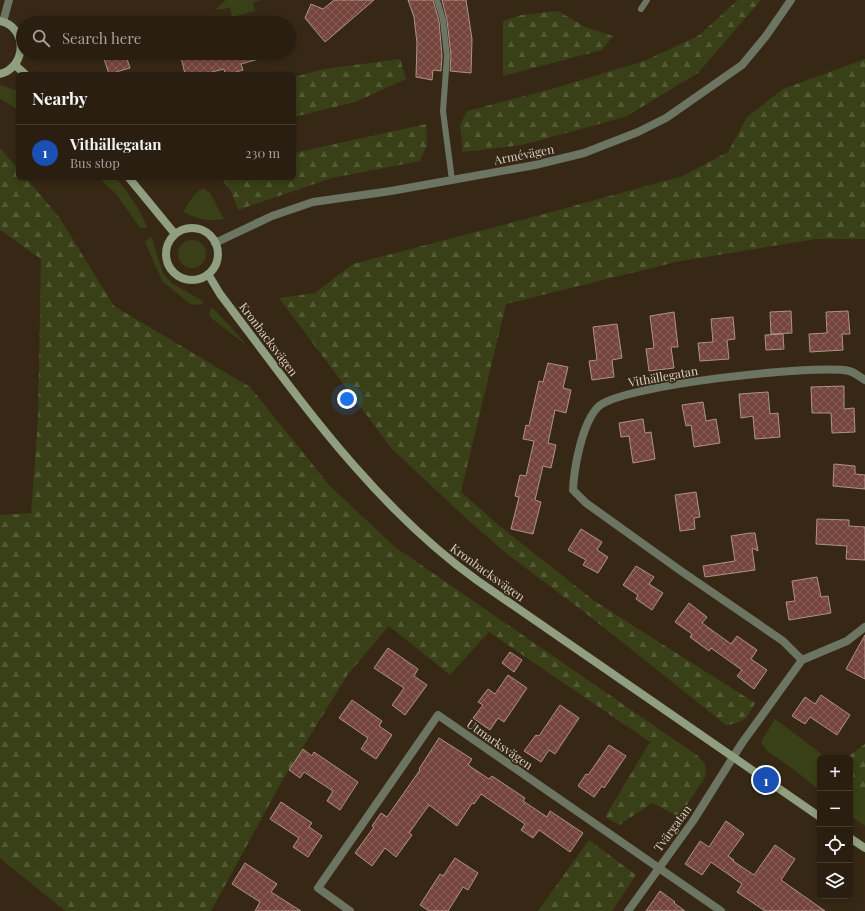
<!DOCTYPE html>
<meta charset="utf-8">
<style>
:root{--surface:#291e10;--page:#312719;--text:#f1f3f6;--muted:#a5a29f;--line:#453c30;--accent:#b9abf7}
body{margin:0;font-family:"Playfair Display",serif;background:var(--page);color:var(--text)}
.controls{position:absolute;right:12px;bottom:12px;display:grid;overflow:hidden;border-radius:6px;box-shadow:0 2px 6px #0003}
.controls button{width:36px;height:36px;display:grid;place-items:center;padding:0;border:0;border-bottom:1px solid var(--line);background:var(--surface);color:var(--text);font:20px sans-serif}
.you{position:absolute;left:347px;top:399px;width:14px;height:14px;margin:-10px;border:3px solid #fff;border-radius:50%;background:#1a73e8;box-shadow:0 0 0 6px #1a73e833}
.badge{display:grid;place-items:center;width:26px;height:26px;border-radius:50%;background:var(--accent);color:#fff;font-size:13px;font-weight:700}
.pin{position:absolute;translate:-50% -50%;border:2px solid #fff;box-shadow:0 1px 4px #0006}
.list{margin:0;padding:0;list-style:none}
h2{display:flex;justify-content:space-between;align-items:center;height:52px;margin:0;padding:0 16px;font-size:17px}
h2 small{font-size:13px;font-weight:400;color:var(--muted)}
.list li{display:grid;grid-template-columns:26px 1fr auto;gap:12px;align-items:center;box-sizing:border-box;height:56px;padding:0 16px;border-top:1px solid var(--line)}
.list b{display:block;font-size:15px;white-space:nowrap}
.list p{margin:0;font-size:13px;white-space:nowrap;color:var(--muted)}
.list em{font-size:13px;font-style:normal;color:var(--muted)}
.icon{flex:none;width:22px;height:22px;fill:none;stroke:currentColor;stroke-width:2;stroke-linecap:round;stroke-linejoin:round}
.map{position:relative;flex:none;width:865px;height:911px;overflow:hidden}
.search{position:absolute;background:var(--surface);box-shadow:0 2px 6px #0003;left:16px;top:16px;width:280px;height:44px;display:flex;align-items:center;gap:10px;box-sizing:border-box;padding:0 14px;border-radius:22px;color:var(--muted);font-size:15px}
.panel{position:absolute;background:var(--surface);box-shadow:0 2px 6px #0003;left:16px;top:72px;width:280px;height:108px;border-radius:6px}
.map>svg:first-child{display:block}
</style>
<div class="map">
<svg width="865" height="911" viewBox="0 0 865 911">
<defs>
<pattern id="forest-firs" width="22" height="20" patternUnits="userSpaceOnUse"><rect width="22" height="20" fill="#393f16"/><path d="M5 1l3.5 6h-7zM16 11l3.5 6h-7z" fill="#555a36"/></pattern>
<pattern id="building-cross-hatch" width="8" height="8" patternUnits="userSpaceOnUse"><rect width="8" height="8" fill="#75453c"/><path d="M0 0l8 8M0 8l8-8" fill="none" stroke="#885f57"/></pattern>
</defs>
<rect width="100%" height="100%" fill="#372816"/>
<path fill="#393f16" d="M226,0H261L253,3L255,11L232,17L230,8L215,10Z
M0,85L18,91V110L0,99Z
M99,178H116C128,193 139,208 147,226L146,228H140L116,194Z
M204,188L210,193L224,219C208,222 197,219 183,212C189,203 193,192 204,188Z
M151,236L163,273L172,283L204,302L201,305L190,304L162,281L145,242Z
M178 254a14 14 0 1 1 28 0a14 14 0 1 1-28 0Z
M212,307L231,327L246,345L211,318L209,314Z
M775,719L827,758H820V791L796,771L767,751L761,742Z
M850,781L861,795L865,797V826L850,816Z"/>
<path fill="url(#forest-firs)" d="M738,0H761L698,73L625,117L522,145L463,152L460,125L467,111L548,90L644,61L698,36Z
M558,11L585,27L613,36L602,50L503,76V21L521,15Z
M400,59L406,79L355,102L294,117V77L324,69Z
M865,59V239H816L676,262L506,304L461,492L502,528L596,602L755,703C747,719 743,723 726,725L592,618L507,554L468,520L392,449L279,298L315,293L353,264L522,220L683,176L728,152L747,117L783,89Z
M426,124L427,145L420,161L332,178L238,210L231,191L222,179L294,178V153Z
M0,148L18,169V178H26L59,217L114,306L250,387L330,486L395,547L698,756L705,764L706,776L679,817L652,803L619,825L605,817L650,742L489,632L450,675L389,626L348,674L282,781L211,911H65L0,858V515L31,513L38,420L41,259L0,230Z
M865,744V797C848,789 850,774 850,758H846Z
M589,840L636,875L612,911H538Z"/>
<path fill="url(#building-cross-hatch)" stroke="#af918b" d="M334,0H374L325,42L305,18L311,4L323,9Z
M408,0H433L439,21L442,56L441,71L433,70L432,80L416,77L417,43L414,17Z
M442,0H466L472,39L471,73L450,71L451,56L447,20Z
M102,53H125L130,68L109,74Z
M180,53H265L266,57L241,64L243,70L229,74H225L224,69L204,74H185Z
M791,311L792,333L771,334L770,312Z
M848,311L850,334H842L843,350L810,352L809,334L827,333L826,312Z
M674,312L678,347H671L674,368L649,371L646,349L654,348L650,316Z
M733,317L735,339L727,340L729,359L700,361L698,343L713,342L711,319Z
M617,324L622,358L612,360L614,377L592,380L589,361L597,360L593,327Z
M783,334L784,349L766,350L765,335Z
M548,363L568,367L563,388L571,390L566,413L555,410L548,443L556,445L551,468L543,466L535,500L541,502L533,534L511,529L519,497L515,496L520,475L526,476L534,441L523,439L526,425L529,426L539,381L543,382Z
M844,386V409L854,408L855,432L832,433L831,413H812L811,387Z
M768,392L770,414L778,413L780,437L755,439L753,416L741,418L739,394Z
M703,402L706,421L716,419L720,443L694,447L691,425L686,426L682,405Z
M643,419L645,433L651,432L655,459L633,463L629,436L621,437L619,423Z
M834,464L855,466V474L865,475V489L833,486Z
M696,492L700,517L694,518L695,529L680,531L675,495Z
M817,519L849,520V526L865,527V560L846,559L847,546L816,544Z
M581,529L602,542L597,550L608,557L598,573L583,565L586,560L568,550Z
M750,533H755L758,551L752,548L755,570L705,577L703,566L735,561L731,536Z
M636,566L654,577L649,584L663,593L652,610L636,599L638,595L623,585Z
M817,577L821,597L828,596L831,613L789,620L786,602L795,601L792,581Z
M689,603L707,617L702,623L731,644L737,636L757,650L751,659L767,670L754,689L737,676L742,670L711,648L709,651L690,637L692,634L675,622Z
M865,635V679L846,669Z
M388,648L418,669L414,676L427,685L405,715L392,705L404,688L374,668Z
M510,652L522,660L514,672L502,663Z
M508,675L527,688L504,722L498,718L490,730L473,718L483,705L478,702L488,689L495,694Z
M821,695L850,715L837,735L810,717L805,724L792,716L805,697L815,704Z
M352,700L382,721L379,726L392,735L376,759L361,749L368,738L339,718Z
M560,705L579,718L555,754L549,750L541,762L524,751L536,735L539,736Z
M439,738L472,759L468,765L489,779L492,776L525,798L523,801L547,817L550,811L583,833L570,852L539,830L533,838L521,830L525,824L481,794L474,804L472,803L457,826L429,805L409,833L412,835L396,857L385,848L372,866L355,853L374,827L372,826L381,813L387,817L420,770L419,769Z
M609,745L626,756L604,788L602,786L594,797L578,786L586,774L588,775Z
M303,749L312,756L314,752L358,782L340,810L327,801L333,791L304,772L300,778L289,770Z
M281,802L312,823L309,827L322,836L308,857L293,847L299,838L270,819Z
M726,821L744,834L728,856L734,860L733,861L754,875L775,845L795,859L781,880L825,911H765L737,892L742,884L711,862L702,875L685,864L700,841L709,847Z
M455,858L478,873L468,890L463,887L448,911H429L420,905L440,874L443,876Z
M245,863L277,884L271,892L301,911H255L260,902L232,884Z
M660,891L675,902L674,903L685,911H646Z"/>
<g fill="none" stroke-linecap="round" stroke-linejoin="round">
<path stroke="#6c7562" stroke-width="6" d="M437,0L443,20L447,56L443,111L452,180
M641,9L647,0"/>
<path stroke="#6c7562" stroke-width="8" d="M3,22L9,0
M215,243L272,216L313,202L391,191L535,165L584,153L638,132L666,118L742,65L766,36L791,0
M802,660L783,641L681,571L586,503L573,490C574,468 582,423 598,407C619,385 816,364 849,371C854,372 860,377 865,380
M350,911L318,888L438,715L721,911
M628,911L693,821L742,743L802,660L847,641L865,627"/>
<path stroke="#909f80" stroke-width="8" d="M0,21C28,27 27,67 0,74
M15,65L25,74
M129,178L175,234
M166 254a26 26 0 1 1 52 0a26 26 0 1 1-52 0Z
M208,274L220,294C298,397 372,505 478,581L820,817
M850,838L865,848"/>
</g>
<g text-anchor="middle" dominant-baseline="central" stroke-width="3.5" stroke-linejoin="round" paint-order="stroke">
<g font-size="12" fill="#d9d0c5" stroke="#372816">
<text transform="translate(524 154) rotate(-11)">Armévägen</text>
<text transform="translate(269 339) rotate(53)">Kronbacksvägen</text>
<text transform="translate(663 376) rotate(-10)">Vithällegatan</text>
<text transform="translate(488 572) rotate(36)">Kronbacksvägen</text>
<text transform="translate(500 744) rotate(35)">Utmarksvägen</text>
<text transform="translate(672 828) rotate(-54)">Tvärgatan</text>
</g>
</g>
</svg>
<div class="controls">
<button>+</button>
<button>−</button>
<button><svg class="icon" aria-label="locate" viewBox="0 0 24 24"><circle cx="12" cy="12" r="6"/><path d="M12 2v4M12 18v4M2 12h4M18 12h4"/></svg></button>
<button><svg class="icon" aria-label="layers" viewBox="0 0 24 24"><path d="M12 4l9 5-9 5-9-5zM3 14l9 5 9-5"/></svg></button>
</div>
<div class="you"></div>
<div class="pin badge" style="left:766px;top:780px;background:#1a4fb4">1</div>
<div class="search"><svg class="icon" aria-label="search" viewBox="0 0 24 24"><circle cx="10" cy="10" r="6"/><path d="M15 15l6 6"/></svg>Search here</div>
<section class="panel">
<h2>Nearby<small></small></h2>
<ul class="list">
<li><span class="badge" style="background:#1a4fb4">1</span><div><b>Vithällegatan</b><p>Bus stop</p></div><em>230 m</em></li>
</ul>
</section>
</div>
